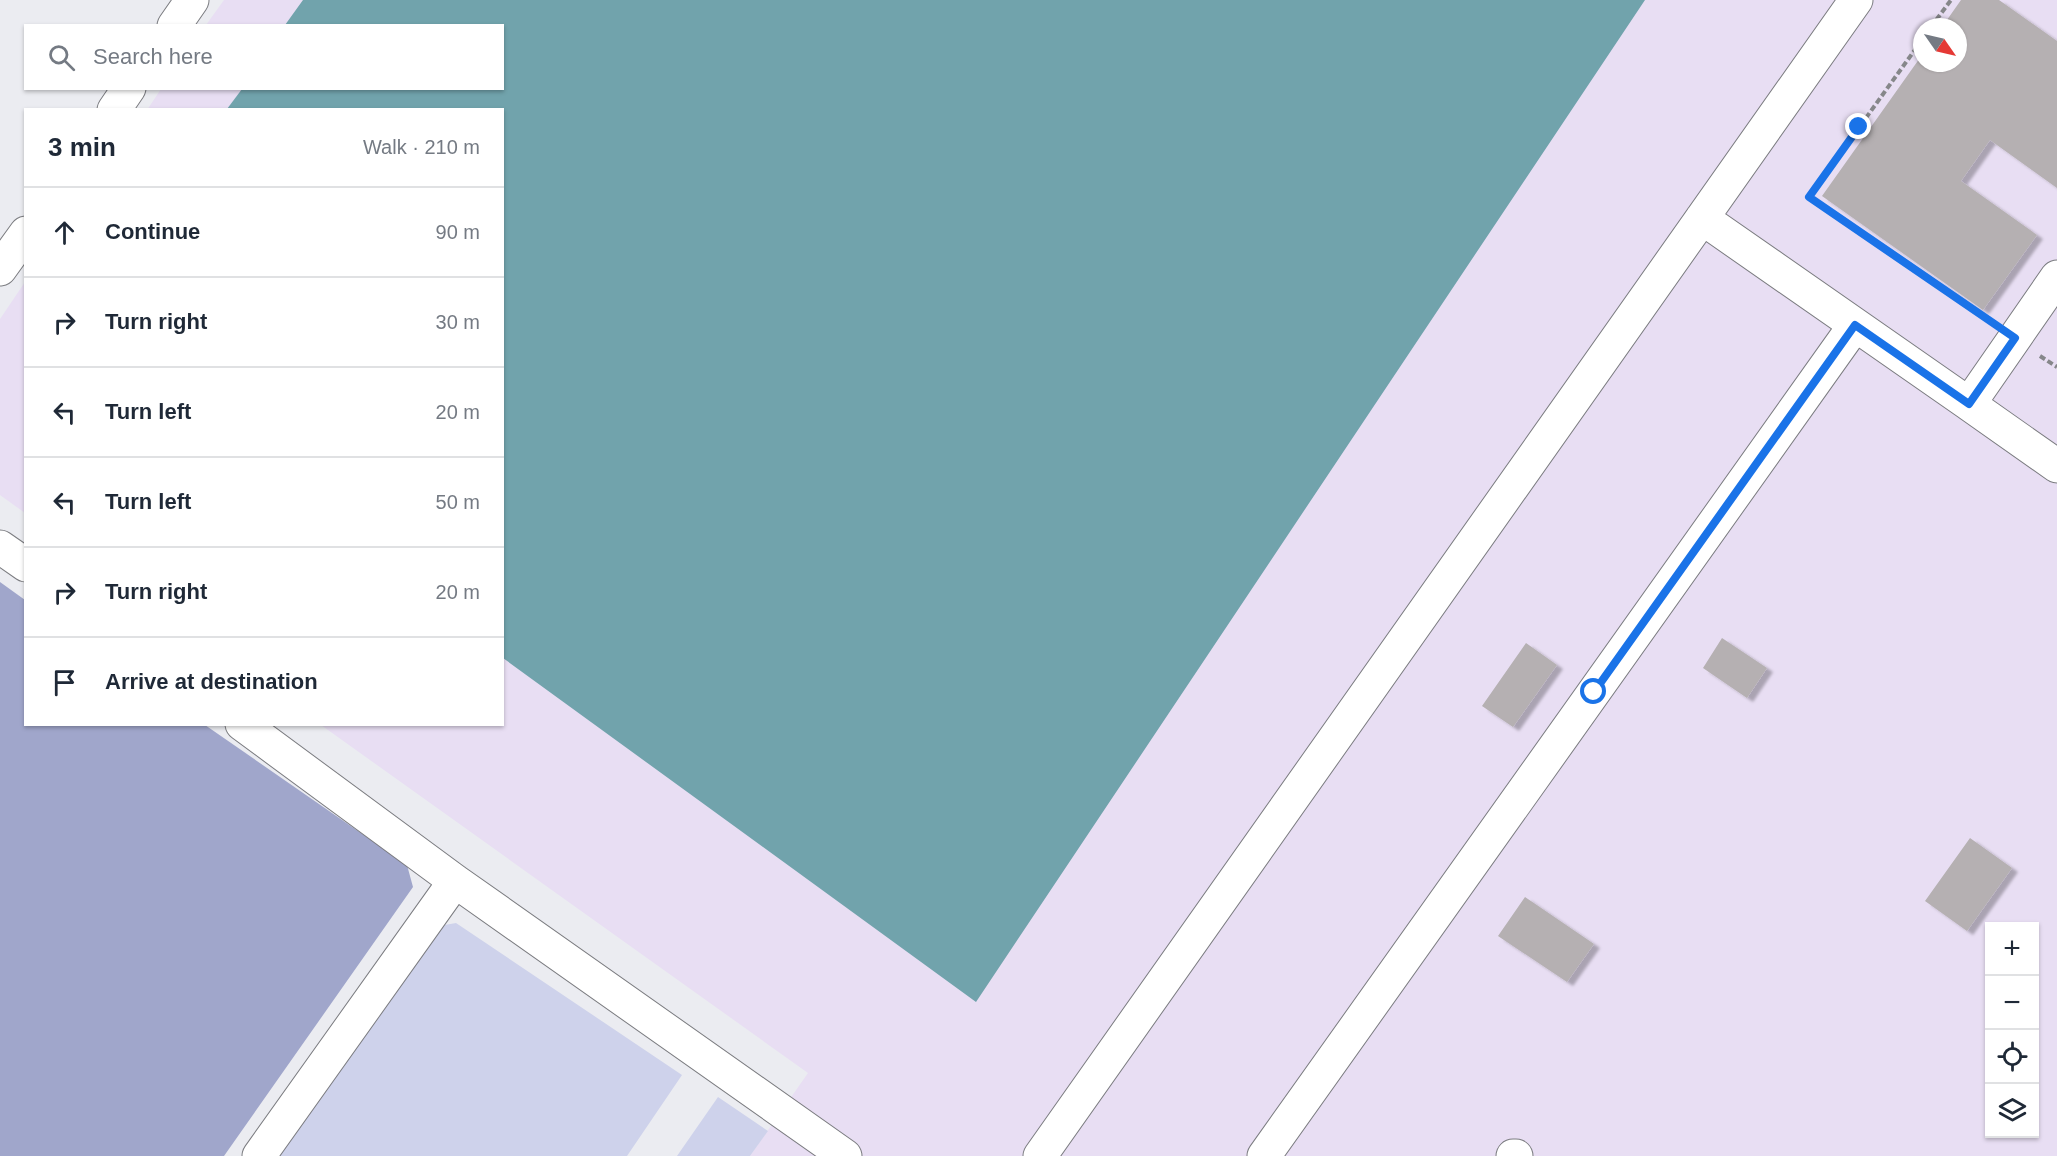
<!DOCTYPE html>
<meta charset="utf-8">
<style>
:root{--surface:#fff;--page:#f6f6f7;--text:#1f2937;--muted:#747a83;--line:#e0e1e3}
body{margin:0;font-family:Arial,sans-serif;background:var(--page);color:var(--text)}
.controls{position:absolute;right:18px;bottom:18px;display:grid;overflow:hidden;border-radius:0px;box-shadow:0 2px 4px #0004}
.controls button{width:54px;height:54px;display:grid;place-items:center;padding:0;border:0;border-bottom:2px solid var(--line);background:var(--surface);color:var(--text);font:30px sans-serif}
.compass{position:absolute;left:1913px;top:18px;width:54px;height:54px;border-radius:50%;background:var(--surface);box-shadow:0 2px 4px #0004;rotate:124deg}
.stop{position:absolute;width:18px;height:18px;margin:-14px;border:4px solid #1a73e8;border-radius:50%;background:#fff}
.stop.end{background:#1a73e8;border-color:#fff;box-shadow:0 2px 6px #0008}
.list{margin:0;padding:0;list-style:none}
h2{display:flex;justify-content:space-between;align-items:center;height:78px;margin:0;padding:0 24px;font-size:26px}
h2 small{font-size:20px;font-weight:400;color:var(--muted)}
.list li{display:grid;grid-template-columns:39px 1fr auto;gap:18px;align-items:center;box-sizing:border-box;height:90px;padding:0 24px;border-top:2px solid var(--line)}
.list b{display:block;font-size:22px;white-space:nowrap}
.list em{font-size:20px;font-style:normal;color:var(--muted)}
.icon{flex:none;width:33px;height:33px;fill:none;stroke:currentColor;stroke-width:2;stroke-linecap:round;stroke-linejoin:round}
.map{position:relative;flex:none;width:2057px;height:1156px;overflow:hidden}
.search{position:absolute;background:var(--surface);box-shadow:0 2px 4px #0004;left:24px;top:24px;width:480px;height:66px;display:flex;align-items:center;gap:15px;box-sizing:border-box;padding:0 21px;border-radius:0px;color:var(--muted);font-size:22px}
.panel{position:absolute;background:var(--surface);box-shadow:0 2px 4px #0004;left:24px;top:108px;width:480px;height:618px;border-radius:0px}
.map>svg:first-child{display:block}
</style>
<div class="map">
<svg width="2057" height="1156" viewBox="0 0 2057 1156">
<defs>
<filter id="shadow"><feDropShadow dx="6" dy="4" stdDeviation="1.5" flood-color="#0004"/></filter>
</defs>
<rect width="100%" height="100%" fill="#ebecf1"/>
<path fill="#e8def3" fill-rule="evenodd" d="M224,0H2057V1156H750L808,1073L321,725L502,724V110H147L161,89L502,88V26L206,25ZM1922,27H1958V63H1922ZM1990,926H2034V1134H1990Z
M25,282V513L0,495V319Z"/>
<path fill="#ced2eb" d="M456,923L682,1075L627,1156H276L439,926Z
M718,1097L768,1131L750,1156H677Z"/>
<path fill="#a0a6cb" d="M0,582L25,600L26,724L205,725L407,865L413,887L224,1156H0Z"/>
<path fill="#71a3ac" d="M303,0H1645L976,1002L503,658L502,110L227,109L242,89L502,88V26L285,25Z"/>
<path fill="#b5b0b2" filter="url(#shadow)" d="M1961,0H1999L2057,41V188L1990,140L1961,181L2037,235L1983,310L1822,196L1922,55V63H1958V27H1942Z
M1722,638L1767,668L1747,698L1703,668Z
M1526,643L1557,665L1513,727L1482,706Z
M1970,838L2012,868L1967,931L1925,901Z
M1525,897L1594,944L1567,982L1498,936Z"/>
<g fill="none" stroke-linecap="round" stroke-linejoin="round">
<defs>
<path id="minor" d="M174,26L192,0
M114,110L129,88
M1702,218L1969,404L2057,277
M0,269L26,233
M1969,404L2057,466
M0,547L26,565
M242,724L455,881L845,1156
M259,1156L455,881
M1040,1156L1856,0
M1264,1156L1855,325
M1513,1156H1516"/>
</defs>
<use href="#minor" stroke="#7b7c80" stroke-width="35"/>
<path stroke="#86878a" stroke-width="4" stroke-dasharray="6 3" stroke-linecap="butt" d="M1931,27L1951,0
M1922,40L1809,197L1987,319
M2040,356L2057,367"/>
<use href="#minor" stroke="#fff" stroke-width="33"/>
</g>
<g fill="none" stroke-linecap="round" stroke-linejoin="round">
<path stroke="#1a73e8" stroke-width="8" d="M1594,692L1855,325L1969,404L2015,338L1809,197L1859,127"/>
</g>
</svg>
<div class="controls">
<button>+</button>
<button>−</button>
<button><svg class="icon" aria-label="locate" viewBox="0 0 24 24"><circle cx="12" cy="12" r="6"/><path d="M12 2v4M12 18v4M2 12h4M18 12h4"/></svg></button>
<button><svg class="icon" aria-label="layers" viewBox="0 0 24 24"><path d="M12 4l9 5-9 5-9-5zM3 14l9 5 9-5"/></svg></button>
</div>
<svg class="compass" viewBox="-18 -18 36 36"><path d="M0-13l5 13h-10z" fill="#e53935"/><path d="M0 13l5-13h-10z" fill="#747a83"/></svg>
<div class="stop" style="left:1594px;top:692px"></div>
<div class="stop end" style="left:1859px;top:127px"></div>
<div class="search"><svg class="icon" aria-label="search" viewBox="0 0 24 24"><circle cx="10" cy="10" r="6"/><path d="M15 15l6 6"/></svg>Search here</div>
<section class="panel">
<h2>3 min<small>Walk · 210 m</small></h2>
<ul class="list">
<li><svg class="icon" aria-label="ahead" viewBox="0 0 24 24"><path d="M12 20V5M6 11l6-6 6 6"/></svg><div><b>Continue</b></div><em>90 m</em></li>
<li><svg class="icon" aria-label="right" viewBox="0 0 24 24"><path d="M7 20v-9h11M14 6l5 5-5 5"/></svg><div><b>Turn right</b></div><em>30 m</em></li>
<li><svg class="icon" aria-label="left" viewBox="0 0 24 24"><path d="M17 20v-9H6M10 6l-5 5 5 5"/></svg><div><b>Turn left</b></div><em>20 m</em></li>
<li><svg class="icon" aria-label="left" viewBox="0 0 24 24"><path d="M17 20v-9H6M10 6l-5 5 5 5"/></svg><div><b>Turn left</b></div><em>50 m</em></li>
<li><svg class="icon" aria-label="right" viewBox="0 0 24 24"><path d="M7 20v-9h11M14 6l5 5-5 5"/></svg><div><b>Turn right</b></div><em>20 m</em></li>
<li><svg class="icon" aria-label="arrive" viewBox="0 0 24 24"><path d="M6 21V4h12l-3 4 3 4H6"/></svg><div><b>Arrive at destination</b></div></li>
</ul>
</section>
</div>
